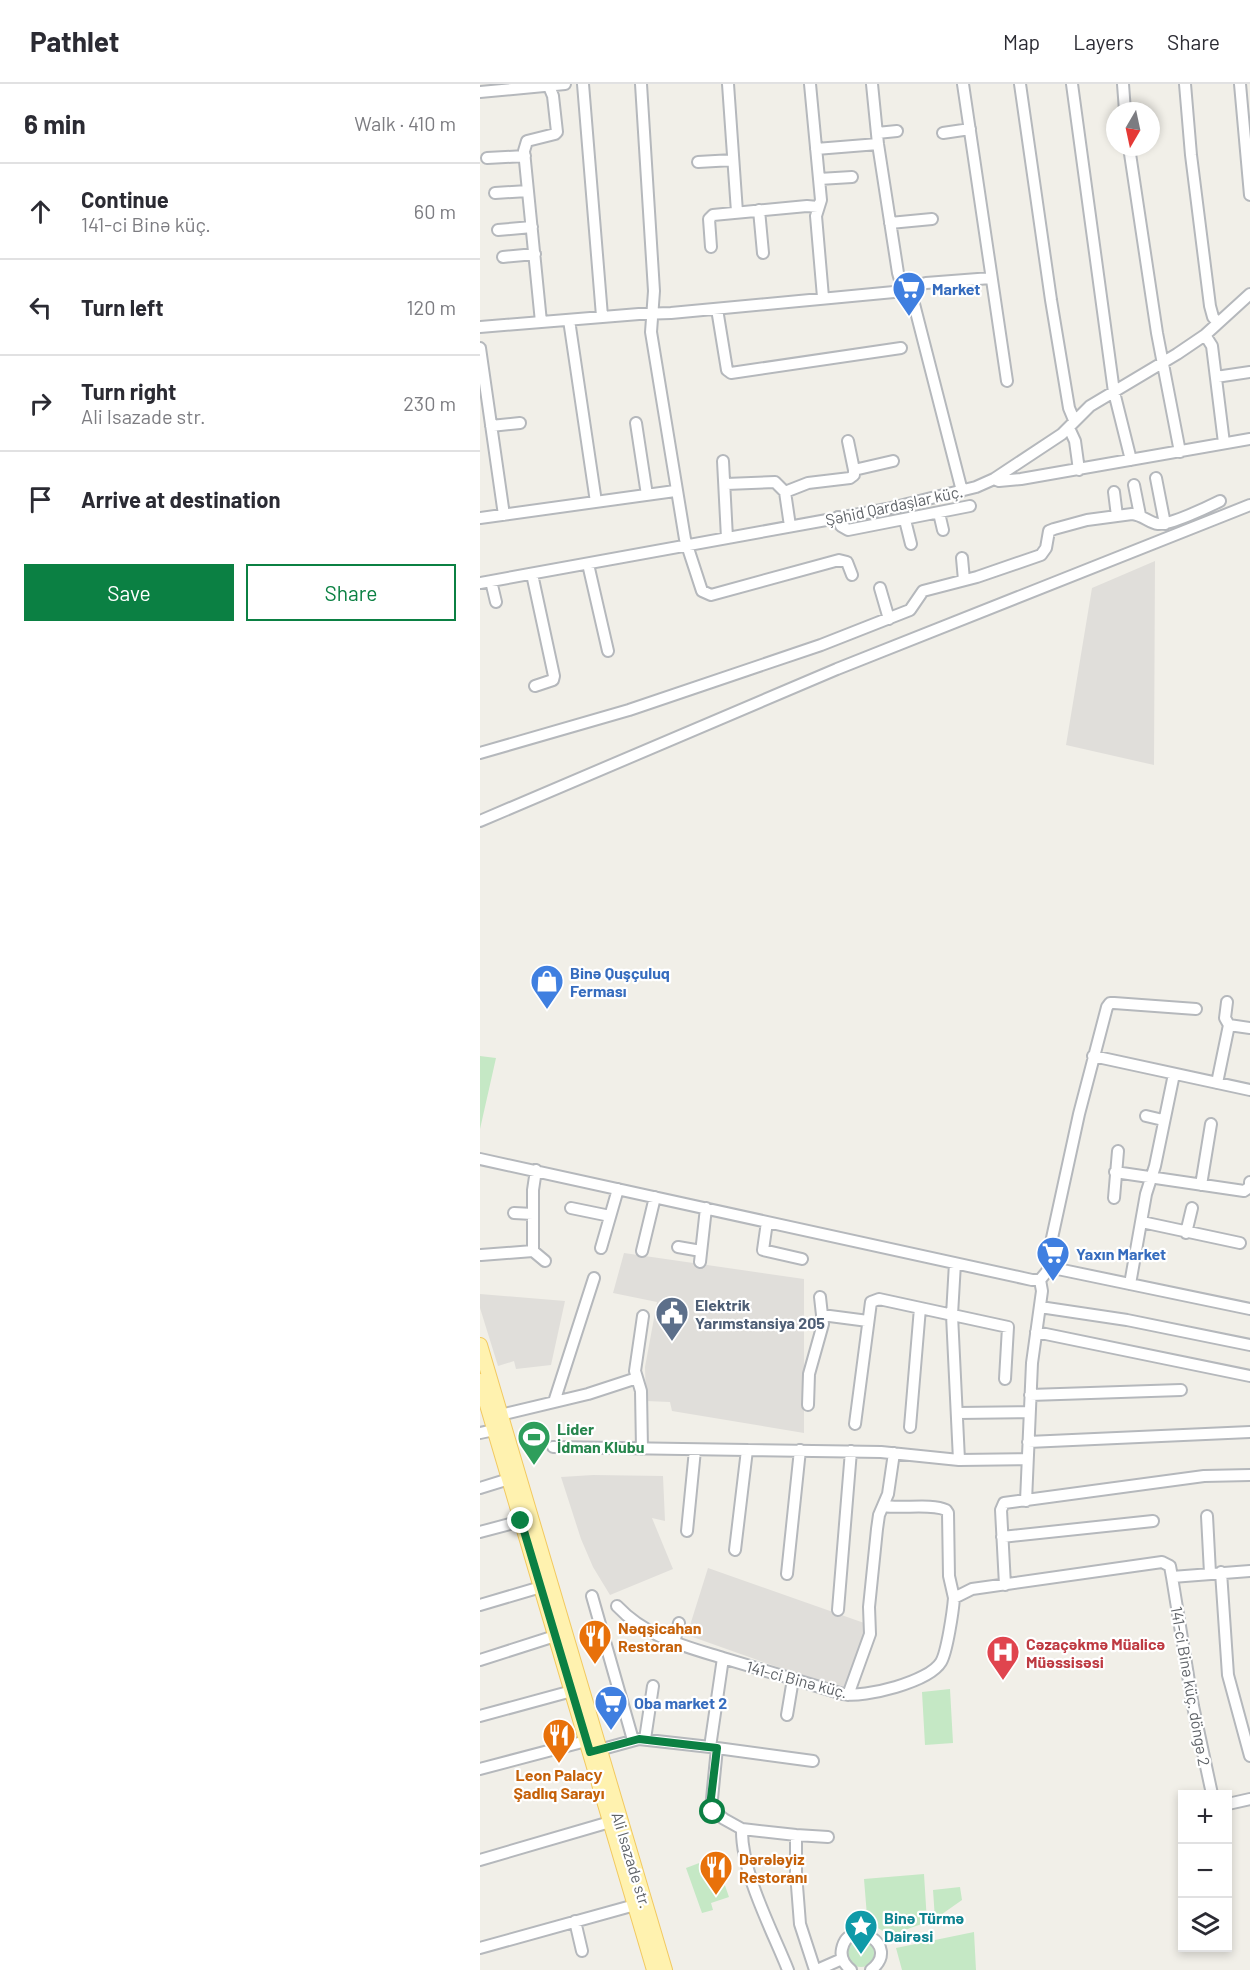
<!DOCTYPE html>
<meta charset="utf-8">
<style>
:root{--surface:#fff;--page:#f2f2f3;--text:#2b2b33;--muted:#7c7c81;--line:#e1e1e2;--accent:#0b8043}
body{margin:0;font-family:Barlow,sans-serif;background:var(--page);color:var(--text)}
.controls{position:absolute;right:18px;bottom:18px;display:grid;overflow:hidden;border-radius:0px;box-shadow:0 3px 9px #0003}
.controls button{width:54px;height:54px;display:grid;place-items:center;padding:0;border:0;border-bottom:2px solid var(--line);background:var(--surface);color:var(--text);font:30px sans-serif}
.compass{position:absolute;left:626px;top:18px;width:54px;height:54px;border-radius:50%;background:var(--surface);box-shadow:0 3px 9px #0003;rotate:189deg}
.stop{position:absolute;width:18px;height:18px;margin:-14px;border:4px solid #0b8043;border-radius:50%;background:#fff}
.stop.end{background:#0b8043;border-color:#fff;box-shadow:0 2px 6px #0008}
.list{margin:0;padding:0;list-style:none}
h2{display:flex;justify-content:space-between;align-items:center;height:78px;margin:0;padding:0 24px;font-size:26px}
h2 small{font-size:20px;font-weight:400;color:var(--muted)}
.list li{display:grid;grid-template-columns:39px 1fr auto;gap:18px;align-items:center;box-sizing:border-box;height:96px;padding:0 24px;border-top:2px solid var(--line)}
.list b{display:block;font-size:22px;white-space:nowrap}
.list p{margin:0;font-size:20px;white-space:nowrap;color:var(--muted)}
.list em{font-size:20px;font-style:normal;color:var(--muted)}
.actions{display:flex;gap:12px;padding:18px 24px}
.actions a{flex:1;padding:14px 0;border:2px solid var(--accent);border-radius:0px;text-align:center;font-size:21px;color:var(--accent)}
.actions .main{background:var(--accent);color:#fff}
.icon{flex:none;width:33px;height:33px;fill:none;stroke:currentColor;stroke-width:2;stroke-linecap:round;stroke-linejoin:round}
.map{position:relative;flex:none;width:770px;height:1886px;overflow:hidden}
header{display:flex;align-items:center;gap:36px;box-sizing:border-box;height:84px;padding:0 30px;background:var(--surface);border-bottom:2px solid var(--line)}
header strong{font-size:28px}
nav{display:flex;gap:33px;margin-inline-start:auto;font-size:21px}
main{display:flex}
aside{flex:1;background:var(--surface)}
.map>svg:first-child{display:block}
</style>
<header>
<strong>Pathlet</strong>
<nav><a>Map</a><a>Layers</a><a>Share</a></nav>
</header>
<main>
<aside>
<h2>6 min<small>Walk · 410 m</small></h2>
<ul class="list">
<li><svg class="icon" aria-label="ahead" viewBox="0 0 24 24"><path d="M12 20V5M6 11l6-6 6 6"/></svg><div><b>Continue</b><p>141-ci Binə küç.</p></div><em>60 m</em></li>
<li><svg class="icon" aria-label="left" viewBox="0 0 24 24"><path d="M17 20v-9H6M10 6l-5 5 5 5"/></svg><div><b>Turn left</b></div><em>120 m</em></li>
<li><svg class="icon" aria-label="right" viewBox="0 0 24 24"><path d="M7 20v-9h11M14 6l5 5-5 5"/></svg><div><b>Turn right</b><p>Ali Isazade str.</p></div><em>230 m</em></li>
<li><svg class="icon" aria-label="arrive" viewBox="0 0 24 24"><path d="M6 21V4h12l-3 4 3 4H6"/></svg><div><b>Arrive at destination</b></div></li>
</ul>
<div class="actions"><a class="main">Save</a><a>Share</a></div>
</aside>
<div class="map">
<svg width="770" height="1886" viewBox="0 0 770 1886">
<rect width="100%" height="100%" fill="#f1efe8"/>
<path fill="#e0deda" d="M675,477L674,681L586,661L612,504Z
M144,1169L324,1195V1349L192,1327L190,1318L166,1317L165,1283L177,1218L133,1209Z
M0,1210L85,1217L71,1281L36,1285L34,1277L18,1282L0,1224Z
M113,1391L183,1392L185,1437L172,1434L193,1485L130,1511L113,1483L101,1455L81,1393Z
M228,1484L387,1540L365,1607L207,1551Z"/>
<path fill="#c5e8c5" d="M0,972L16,974L0,1045Z
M470,1605L473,1659L445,1661L442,1608Z
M235,1773L249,1813L231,1819L233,1826L222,1829L206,1784Z
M444,1790L447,1838L414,1850L406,1849L393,1841L387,1832L384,1795Z
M480,1803L482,1816L455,1835L453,1806Z
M494,1848L496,1886H422L416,1864Z
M367 1869a14 14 0 1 1 28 0a14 14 0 1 1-28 0Z"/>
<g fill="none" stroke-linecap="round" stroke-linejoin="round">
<defs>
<path id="minor" d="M103,0L122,232
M161,0L174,207L171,248L205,455L222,507L231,511L359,476L367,478L372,491
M248,0L257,128
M330,0L341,116L336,132L343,213
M392,0L398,60L418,189L420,196L433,216L482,407
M483,0L527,297
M540,0L571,216L589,324L594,336
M592,0L634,308L651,376
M643,0L645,27
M705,0L711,71L730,222L733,233L738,239
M760,0L770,111
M0,8L85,0
M397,49L417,47
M463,49L490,45
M649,63L677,249L700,368
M336,65L398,60
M7,74L45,72
M218,78L253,76
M339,95L372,93
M15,109L48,107
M279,126L283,169
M410,139L452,135
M18,146L52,143
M231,163L229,135L233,131L327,122L338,123
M23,173L55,170
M237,225L247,286L251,289L421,264
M89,236L116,418
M61,238L44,67L47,57L75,50L77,48L73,12L68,0
M0,243L159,230L191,229L414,208L446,199L511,194
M725,251L732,262L744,359
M0,264L24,431
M736,293L770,288
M156,339L167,411
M11,342L40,339
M589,344L595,357L599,386
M368,357L374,386
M243,377L247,454
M676,394L685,440
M514,395L519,397L541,395L770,355
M246,400L295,398L305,408
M654,401L660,431
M634,408L637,432
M459,429L463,446
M358,433L361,442L368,446L490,422
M0,434L195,407
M425,436L431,460
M310,442L305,408L328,399L370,394L374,391V386L413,377
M482,474L484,496
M108,480L128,567
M52,490L74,592L73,596L55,602
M11,497L16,518
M0,499L407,425L496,403L514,395L582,350L610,322L697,270L725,251L770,210
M400,504L409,535
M0,669L149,626L341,561L430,526L443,507L497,493L561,471L566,464L569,447L574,445L607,436L652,430C663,431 669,439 678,440C690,441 728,423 740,417
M0,737L357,585L770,421
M747,918L745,934L749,941
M613,972L770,1006
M737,999L749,941L770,944
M666,1032L683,1036
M0,1075L552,1196H560L569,1185L573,1184L770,1225
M635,1088L764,1107L770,1103V1098
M721,1101L731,1040
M634,1114L638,1067
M91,1124L130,1132
M34,1129L53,1130
M287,1138L283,1166L322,1175
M662,1138L760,1159
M706,1149L712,1124
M198,1163L221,1167
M121,1164L138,1105
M53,1167L65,1177
M162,1167L175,1113
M1,1171L53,1167V1106L56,1086
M220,1178L226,1124
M475,1179L472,1231L479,1376
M569,1185L567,1177L599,1030L627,923L630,919H634L716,925
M650,1200L666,1110L675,1082L694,990
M560,1223L647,1236L770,1261
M342,1231L388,1237
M556,1248L770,1292
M550,1311L701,1306
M74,1318L114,1194
M328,1321L329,1290L343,1240L340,1213
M478,1329L548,1328
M20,1331L108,1310L157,1294
M375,1340L391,1218L399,1215L528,1243L525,1295
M430,1343L440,1224
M0,1349L14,1346
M548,1358L770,1348
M73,1363L401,1368L479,1376L547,1375
M162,1365L161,1307L155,1287L163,1232
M0,1404L29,1395
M546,1417L552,1279L562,1207L560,1196
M404,1422C422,1425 451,1419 466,1426L468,1429L469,1492L474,1514
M727,1432L730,1489
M207,1447L215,1366
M0,1448L41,1437
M522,1453L673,1437
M255,1466L267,1366
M741,1488L748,1591L770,1672
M307,1490L320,1366
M692,1493L713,1622L732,1710
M525,1501L521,1426L524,1419L724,1392L770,1391
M112,1512L153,1656
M0,1521L61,1503
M137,1522C166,1553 204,1562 243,1574
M358,1526L371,1367
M194,1559L199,1539
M0,1576L75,1552
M368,1611L390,1550L389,1523L397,1445L399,1431L408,1410L414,1369
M307,1631L313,1595
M0,1632L92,1607
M165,1655L173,1602
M237,1664L333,1677
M119,1666L159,1655L230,1663
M0,1685L106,1657
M748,1720L770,1715
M262,1745L316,1751L348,1753
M316,1751V1789L320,1840L335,1886
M0,1776L130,1738
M95,1837L102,1867
M0,1864L155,1821
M308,1886C292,1846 261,1788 262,1745L244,1735L231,1725L237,1664L230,1663L243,1574L363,1610C385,1614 449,1598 461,1578C467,1568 473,1527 474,1514L492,1505L682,1478L690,1482L692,1493L770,1487
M337,1886L362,1875
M371,1886C365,1881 360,1874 362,1865C369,1831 423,1861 391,1886"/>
<path id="major" d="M0,1261L185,1886
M0,1297L174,1886"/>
</defs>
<use href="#minor" stroke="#b5b8bc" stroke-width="14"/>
<use href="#major" stroke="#f2c960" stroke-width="16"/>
<use href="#minor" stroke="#fff" stroke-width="10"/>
<use href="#major" stroke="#fff2af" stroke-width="14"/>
</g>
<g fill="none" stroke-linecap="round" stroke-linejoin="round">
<path stroke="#0b8043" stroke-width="8" d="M41,1437L110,1668L159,1655L237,1664L230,1722L233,1728"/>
</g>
<defs>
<symbol id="supermarket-pin" viewBox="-11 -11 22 30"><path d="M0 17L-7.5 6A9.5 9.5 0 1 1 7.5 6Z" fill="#3f7fe0" stroke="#fff"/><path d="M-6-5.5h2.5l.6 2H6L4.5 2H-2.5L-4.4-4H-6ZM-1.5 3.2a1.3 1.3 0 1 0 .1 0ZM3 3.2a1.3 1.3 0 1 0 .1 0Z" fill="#fff"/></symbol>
<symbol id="shop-pin" viewBox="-11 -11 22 30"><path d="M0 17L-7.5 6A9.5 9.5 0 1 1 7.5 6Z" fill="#3f7fe0" stroke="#fff"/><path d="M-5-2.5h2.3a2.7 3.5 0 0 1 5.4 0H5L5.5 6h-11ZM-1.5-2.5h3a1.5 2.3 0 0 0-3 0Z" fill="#fff"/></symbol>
<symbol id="civic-pin" viewBox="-11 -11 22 30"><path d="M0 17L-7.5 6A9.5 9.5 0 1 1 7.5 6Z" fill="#5c6f8a" stroke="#fff"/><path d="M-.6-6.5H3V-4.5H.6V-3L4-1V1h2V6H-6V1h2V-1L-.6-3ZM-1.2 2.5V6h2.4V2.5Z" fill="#fff"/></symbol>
<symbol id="stadium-pin" viewBox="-11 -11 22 30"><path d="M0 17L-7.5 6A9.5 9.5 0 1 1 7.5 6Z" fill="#2e9e5b" stroke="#fff"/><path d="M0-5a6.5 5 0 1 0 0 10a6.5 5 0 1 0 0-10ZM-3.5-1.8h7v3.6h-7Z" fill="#fff"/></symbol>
<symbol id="restaurant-pin" viewBox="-11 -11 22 30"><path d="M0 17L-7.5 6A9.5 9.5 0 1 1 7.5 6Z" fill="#e8710a" stroke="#fff"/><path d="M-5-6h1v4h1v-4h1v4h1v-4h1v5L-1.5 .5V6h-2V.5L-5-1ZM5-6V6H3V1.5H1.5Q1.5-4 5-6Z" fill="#fff"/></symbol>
<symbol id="hospital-pin" viewBox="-11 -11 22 30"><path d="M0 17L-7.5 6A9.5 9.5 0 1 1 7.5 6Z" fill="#e0444e" stroke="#fff"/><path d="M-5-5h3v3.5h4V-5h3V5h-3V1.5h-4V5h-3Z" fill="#fff"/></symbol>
<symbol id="sight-pin" viewBox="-11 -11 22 30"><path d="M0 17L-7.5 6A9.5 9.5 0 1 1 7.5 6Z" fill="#0f9aa8" stroke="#fff"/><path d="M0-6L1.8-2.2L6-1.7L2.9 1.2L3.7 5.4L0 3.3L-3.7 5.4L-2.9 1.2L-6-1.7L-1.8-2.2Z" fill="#fff"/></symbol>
</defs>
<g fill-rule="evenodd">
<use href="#supermarket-pin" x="410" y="185" width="38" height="52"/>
<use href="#shop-pin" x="48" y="878" width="38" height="52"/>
<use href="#supermarket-pin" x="554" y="1150" width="38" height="52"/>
<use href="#civic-pin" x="173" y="1210" width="38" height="52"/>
<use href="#stadium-pin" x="35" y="1334" width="38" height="52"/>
<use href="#restaurant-pin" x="96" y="1533" width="38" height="52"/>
<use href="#hospital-pin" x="504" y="1549" width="38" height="52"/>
<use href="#supermarket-pin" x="112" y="1599" width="38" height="52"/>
<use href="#restaurant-pin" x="60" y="1632" width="38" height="52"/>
<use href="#restaurant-pin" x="217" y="1764" width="38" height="52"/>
<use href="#sight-pin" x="362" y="1823" width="38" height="52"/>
</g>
<g text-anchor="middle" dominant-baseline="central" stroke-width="4.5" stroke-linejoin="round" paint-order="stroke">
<g font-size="16" font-weight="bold" fill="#366cbe" stroke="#fff" text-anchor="start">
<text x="452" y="204">Market</text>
<text x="90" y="888">Binə Quşçuluq<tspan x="90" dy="18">Ferması</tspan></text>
<text x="596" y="1169">Yaxın Market</text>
<text x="154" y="1618">Oba market 2</text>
</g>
<g font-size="16" fill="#5f6368" stroke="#fff">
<text transform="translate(414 421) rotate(-12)">Şəhid Qardaşlar küç.</text>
<text transform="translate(317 1595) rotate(15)">141-ci Binə küç.</text>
<text transform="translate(711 1602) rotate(80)">141-ci Binə küç. döngə 2</text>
<text transform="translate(152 1776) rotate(73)">Ali Isazade str.</text>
</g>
<g font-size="16" font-weight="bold" fill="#4e5e75" stroke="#fff" text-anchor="start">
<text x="215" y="1220">Elektrik<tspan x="215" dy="18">Yarımstansiya 205</tspan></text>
</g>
<g font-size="16" font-weight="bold" fill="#27864d" stroke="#fff" text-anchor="start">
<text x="77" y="1344">Lider<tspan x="77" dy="18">İdman Klubu</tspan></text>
</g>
<g font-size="16" font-weight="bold" fill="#c56008" stroke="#fff" text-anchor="start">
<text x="138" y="1543">Nəqşicahan<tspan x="138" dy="18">Restoran</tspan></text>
<text x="79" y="1690" text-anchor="middle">Leon Palaсу<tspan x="79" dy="18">Şadlıq Sarayı</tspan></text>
<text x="259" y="1774">Dərələyiz<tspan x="259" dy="18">Restoranı</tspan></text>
</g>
<g font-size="16" font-weight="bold" fill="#be3a42" stroke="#fff" text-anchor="start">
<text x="546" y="1559">Cəzaçəkmə Müalicə<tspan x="546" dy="18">Müəssisəsi</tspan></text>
</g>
<g font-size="16" font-weight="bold" fill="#0d838f" stroke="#fff" text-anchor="start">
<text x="404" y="1833">Binə Türmə<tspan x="404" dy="18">Dairəsi</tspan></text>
</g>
</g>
</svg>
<div class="controls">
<button>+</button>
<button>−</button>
<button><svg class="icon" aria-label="layers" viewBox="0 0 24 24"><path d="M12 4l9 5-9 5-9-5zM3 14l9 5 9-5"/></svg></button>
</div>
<svg class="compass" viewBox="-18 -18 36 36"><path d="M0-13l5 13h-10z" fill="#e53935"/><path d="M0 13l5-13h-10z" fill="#7c7c81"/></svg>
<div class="stop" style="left:233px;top:1728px"></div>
<div class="stop end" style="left:41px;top:1437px"></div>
</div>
</main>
